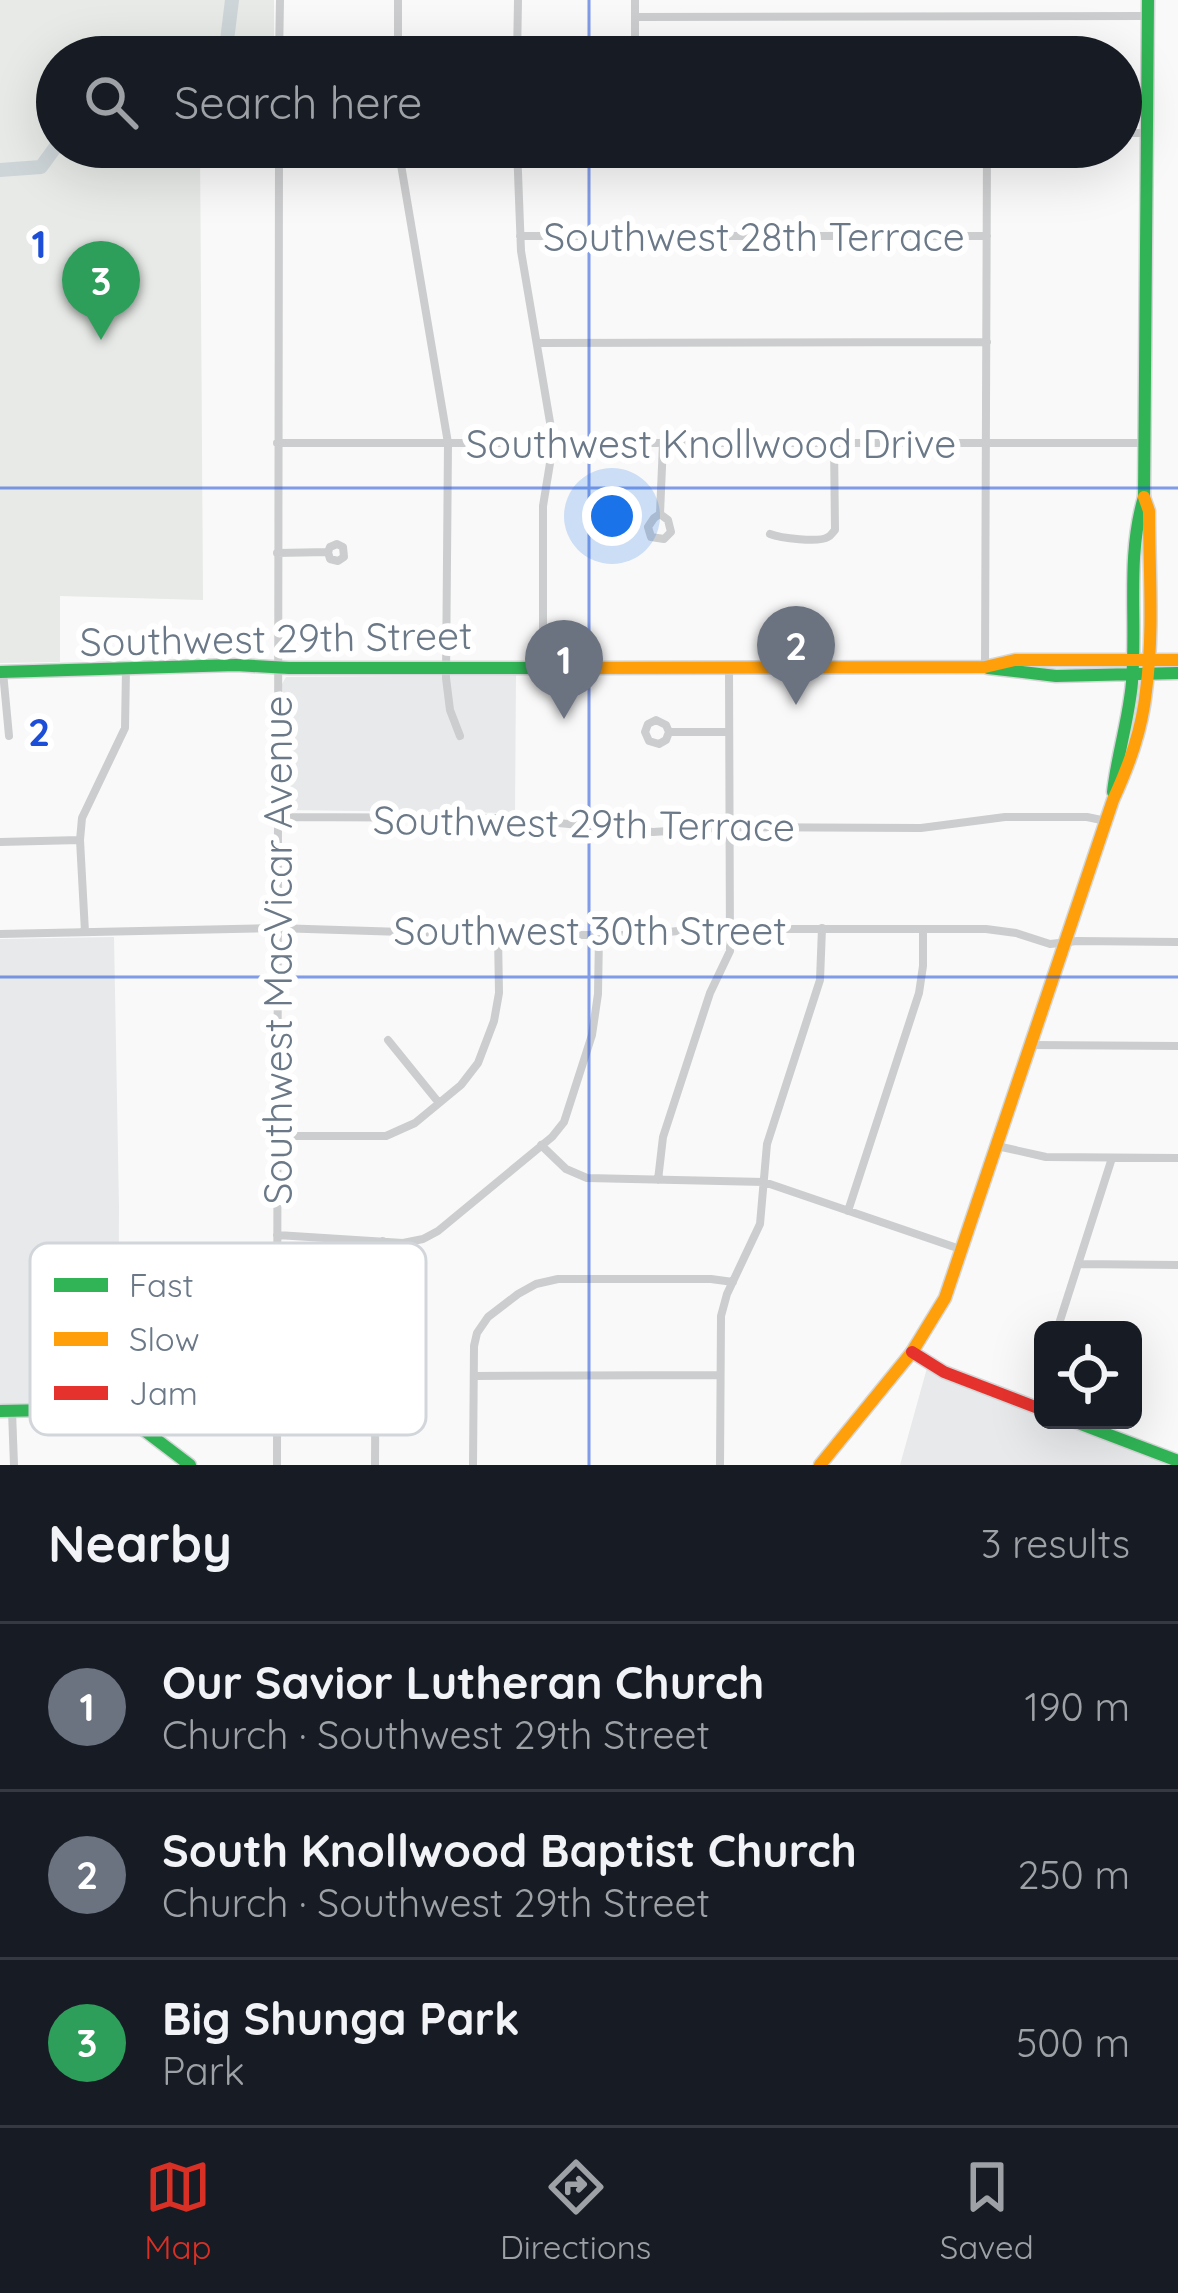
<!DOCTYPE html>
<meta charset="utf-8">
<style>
:root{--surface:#171b24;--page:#20242c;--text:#f1f3f6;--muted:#9ea1a6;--line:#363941;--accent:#d93025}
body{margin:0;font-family:Quicksand,sans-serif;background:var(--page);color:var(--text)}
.controls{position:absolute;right:36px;bottom:36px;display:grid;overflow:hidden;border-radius:18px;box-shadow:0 12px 48px #0002}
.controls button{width:108px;height:108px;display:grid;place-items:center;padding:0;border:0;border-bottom:3px solid var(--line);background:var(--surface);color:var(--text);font:60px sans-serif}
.you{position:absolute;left:612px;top:516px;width:42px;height:42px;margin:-30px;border:9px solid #fff;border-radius:50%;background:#1a73e8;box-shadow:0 0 0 18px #1a73e833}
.badge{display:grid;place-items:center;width:78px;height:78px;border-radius:50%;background:var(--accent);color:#fff;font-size:39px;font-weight:700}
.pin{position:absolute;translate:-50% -99px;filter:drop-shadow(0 3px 6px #0008)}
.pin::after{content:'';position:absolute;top:63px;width:42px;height:36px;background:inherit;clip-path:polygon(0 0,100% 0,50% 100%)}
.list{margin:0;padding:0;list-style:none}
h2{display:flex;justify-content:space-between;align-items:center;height:156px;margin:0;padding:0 48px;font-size:51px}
h2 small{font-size:39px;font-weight:400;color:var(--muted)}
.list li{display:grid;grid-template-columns:78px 1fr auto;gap:36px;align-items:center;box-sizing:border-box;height:168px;padding:0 48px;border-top:3px solid var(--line)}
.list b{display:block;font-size:45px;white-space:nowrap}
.list p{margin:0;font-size:39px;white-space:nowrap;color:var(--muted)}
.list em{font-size:39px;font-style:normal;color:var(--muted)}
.icon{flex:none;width:66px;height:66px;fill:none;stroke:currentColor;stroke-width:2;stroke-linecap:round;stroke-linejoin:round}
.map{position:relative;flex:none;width:1178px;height:1465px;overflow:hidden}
.search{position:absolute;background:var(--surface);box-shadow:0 12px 48px #0002;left:36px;right:36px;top:36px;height:132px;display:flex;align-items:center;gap:30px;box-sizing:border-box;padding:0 42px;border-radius:66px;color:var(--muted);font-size:45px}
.sheet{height:660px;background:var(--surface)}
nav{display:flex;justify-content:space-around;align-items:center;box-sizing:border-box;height:168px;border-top:3px solid var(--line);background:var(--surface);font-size:33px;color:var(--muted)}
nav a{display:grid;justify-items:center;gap:6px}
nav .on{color:var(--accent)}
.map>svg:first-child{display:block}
</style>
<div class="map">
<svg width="1178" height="1465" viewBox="0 0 1178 1465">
<rect width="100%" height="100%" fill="#f9f9f9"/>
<path fill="#e7e9ea" d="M516,675L515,813L284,810L282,684L286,677Z
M114,937L119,1207L118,1408L103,1405L0,1406V939Z
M927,1368L937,1375L1043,1416V1420H1055L1173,1465H900Z"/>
<path fill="#e7eae6" d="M0,0H274V57H57V147H200L203,600L60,596V662L0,663Z"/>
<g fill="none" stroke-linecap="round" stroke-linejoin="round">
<path stroke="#ced5d8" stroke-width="14" d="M81,57L132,55L135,57
M225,57L232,0
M0,170L41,167L57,145"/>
<defs>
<path id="fast" d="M988,668L1056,676L1178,673
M0,672L236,665L289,668H575
M1113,792C1117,755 1129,719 1132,682C1137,619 1126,558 1144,497L1148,0
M0,1411L99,1409L136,1424L190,1465
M1070,1420L1178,1461"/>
<path id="slow" d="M575,668L985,667L1015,660H1178
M820,1465L912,1352L945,1298L1113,800C1129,765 1142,730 1146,691C1154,633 1149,570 1149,511L1144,497"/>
<path id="jam" d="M912,1352L944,1372L1043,1410"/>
</defs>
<use href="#fast" stroke="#d5d6d7" stroke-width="15"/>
<use href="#slow" stroke="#d5d6d7" stroke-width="15"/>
<use href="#jam" stroke="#d5d6d7" stroke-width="15"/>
<path stroke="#cccdce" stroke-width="8" d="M635,17L1148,16
M279,57L280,0
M398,57V0
M517,57L518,0
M635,57V0
M1121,133H1147
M398,147L448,443L446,678L450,710L460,736
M517,147L521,251L552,434V451L543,506V666
M520,236H987
M537,343L987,342
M277,443H1145
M660,514L668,520L671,532L664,539L651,537L648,527L654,518L660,514L663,443
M770,534C780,538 819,543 828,537C831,536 832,533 835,530L834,443
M277,553L328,552L330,547L337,544L343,547L344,557L338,561L330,559L328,552
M985,667L987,147
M3,672L9,736
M669,732L666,740L659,744L649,741L645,732L648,724L656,720L666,725L669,732H729
M277,817L505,818L653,832L730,827L921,828L1005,817H1087L1106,821
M0,842L80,840
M85,932L80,840L82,818L125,728L126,669
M0,934L276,928L498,935H644L694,929H986L1016,933L1050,944L1077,941L1178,942
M388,1040L439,1103
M1031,1045L1178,1046
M277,1136H386L415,1123L461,1085L478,1063L494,1021L499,993L498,935
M541,1145L566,1169L587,1178L764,1182L963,1250
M997,1146L1046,1157L1178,1158
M658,1180L663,1137L710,993L730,951L729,668
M848,1211L919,993L923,966V929
M277,1235L403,1243L423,1239L438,1231L552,1137L564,1122L592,1035L598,994L599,935
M1078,1264L1178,1265
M1057,1330L1112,1158
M474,1376L720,1375
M12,1411L14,1465
M153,1436L167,1418L172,1402V1260
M277,1465L279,147
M375,1465L376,1290L377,1262L383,1241
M473,1465L474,1346L477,1333L488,1317L518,1294L536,1284L558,1279H711L733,1282
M720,1465L721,1316L727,1294L760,1224L767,1144L820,980L822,928"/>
<use href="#fast" stroke="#30b455" stroke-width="12"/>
<use href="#slow" stroke="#ff9f0a" stroke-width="12"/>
<use href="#jam" stroke="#e5322d" stroke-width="12"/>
</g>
<path fill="none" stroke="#1d4ed8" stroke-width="3" stroke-opacity="0.55" d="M589,0V57M589,147V1465M0,488H1178M0,977H1178"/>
<g text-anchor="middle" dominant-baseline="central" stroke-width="12" stroke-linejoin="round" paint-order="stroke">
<g font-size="39" fill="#6a7887" stroke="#fff">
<text x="754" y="236">Southwest 28th Terrace</text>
<text x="711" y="443">Southwest Knollwood Drive</text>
<text transform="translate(276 638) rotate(-1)">Southwest 29th Street</text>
<text transform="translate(584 823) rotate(1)">Southwest 29th Terrace</text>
<text x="590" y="930">Southwest 30th Street</text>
<text transform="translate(277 950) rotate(-90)">Southwest MacVicar Avenue</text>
</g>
</g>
<rect x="30" y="1243" width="396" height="192" rx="18" fill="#fff" stroke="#d2d6db" stroke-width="3"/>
<rect x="54" y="1278" width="54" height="14" fill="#30b455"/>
<rect x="54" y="1332" width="54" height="14" fill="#ff9f0a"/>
<rect x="54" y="1386" width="54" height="14" fill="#e5322d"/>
<g font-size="33" fill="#6a7887">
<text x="129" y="1297">Fast</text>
<text x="129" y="1351">Slow</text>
<text x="129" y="1405">Jam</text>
</g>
<g font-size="39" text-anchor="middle" font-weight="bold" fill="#1d4ed8" stroke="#fff" stroke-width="12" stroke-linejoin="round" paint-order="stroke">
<text x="39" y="258">1</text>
<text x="39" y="746">2</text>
</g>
</svg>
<div class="controls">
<button><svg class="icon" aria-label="locate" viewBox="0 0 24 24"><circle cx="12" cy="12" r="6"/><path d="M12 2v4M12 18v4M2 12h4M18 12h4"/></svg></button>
</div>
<div class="you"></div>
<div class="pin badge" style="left:564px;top:719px;background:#6b7280">1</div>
<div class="pin badge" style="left:796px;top:705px;background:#6b7280">2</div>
<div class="pin badge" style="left:101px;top:340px;background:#2e9e5b">3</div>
<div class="search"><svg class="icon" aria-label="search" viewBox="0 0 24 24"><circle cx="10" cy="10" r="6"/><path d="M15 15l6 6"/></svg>Search here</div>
</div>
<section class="sheet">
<h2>Nearby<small>3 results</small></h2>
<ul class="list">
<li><span class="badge" style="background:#6b7280">1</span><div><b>Our Savior Lutheran Church</b><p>Church · Southwest 29th Street</p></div><em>190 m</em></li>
<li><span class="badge" style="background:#6b7280">2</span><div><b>South Knollwood Baptist Church</b><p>Church · Southwest 29th Street</p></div><em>250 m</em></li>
<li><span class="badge" style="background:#2e9e5b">3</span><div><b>Big Shunga Park</b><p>Park</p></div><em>500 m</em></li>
</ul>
</section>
<nav>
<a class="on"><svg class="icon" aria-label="map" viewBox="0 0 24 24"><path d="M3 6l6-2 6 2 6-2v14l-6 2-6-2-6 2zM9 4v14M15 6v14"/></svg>Map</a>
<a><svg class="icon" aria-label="directions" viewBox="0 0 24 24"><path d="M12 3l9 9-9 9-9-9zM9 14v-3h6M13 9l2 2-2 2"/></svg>Directions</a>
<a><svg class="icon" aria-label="saved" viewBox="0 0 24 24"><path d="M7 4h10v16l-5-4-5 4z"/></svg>Saved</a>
</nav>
